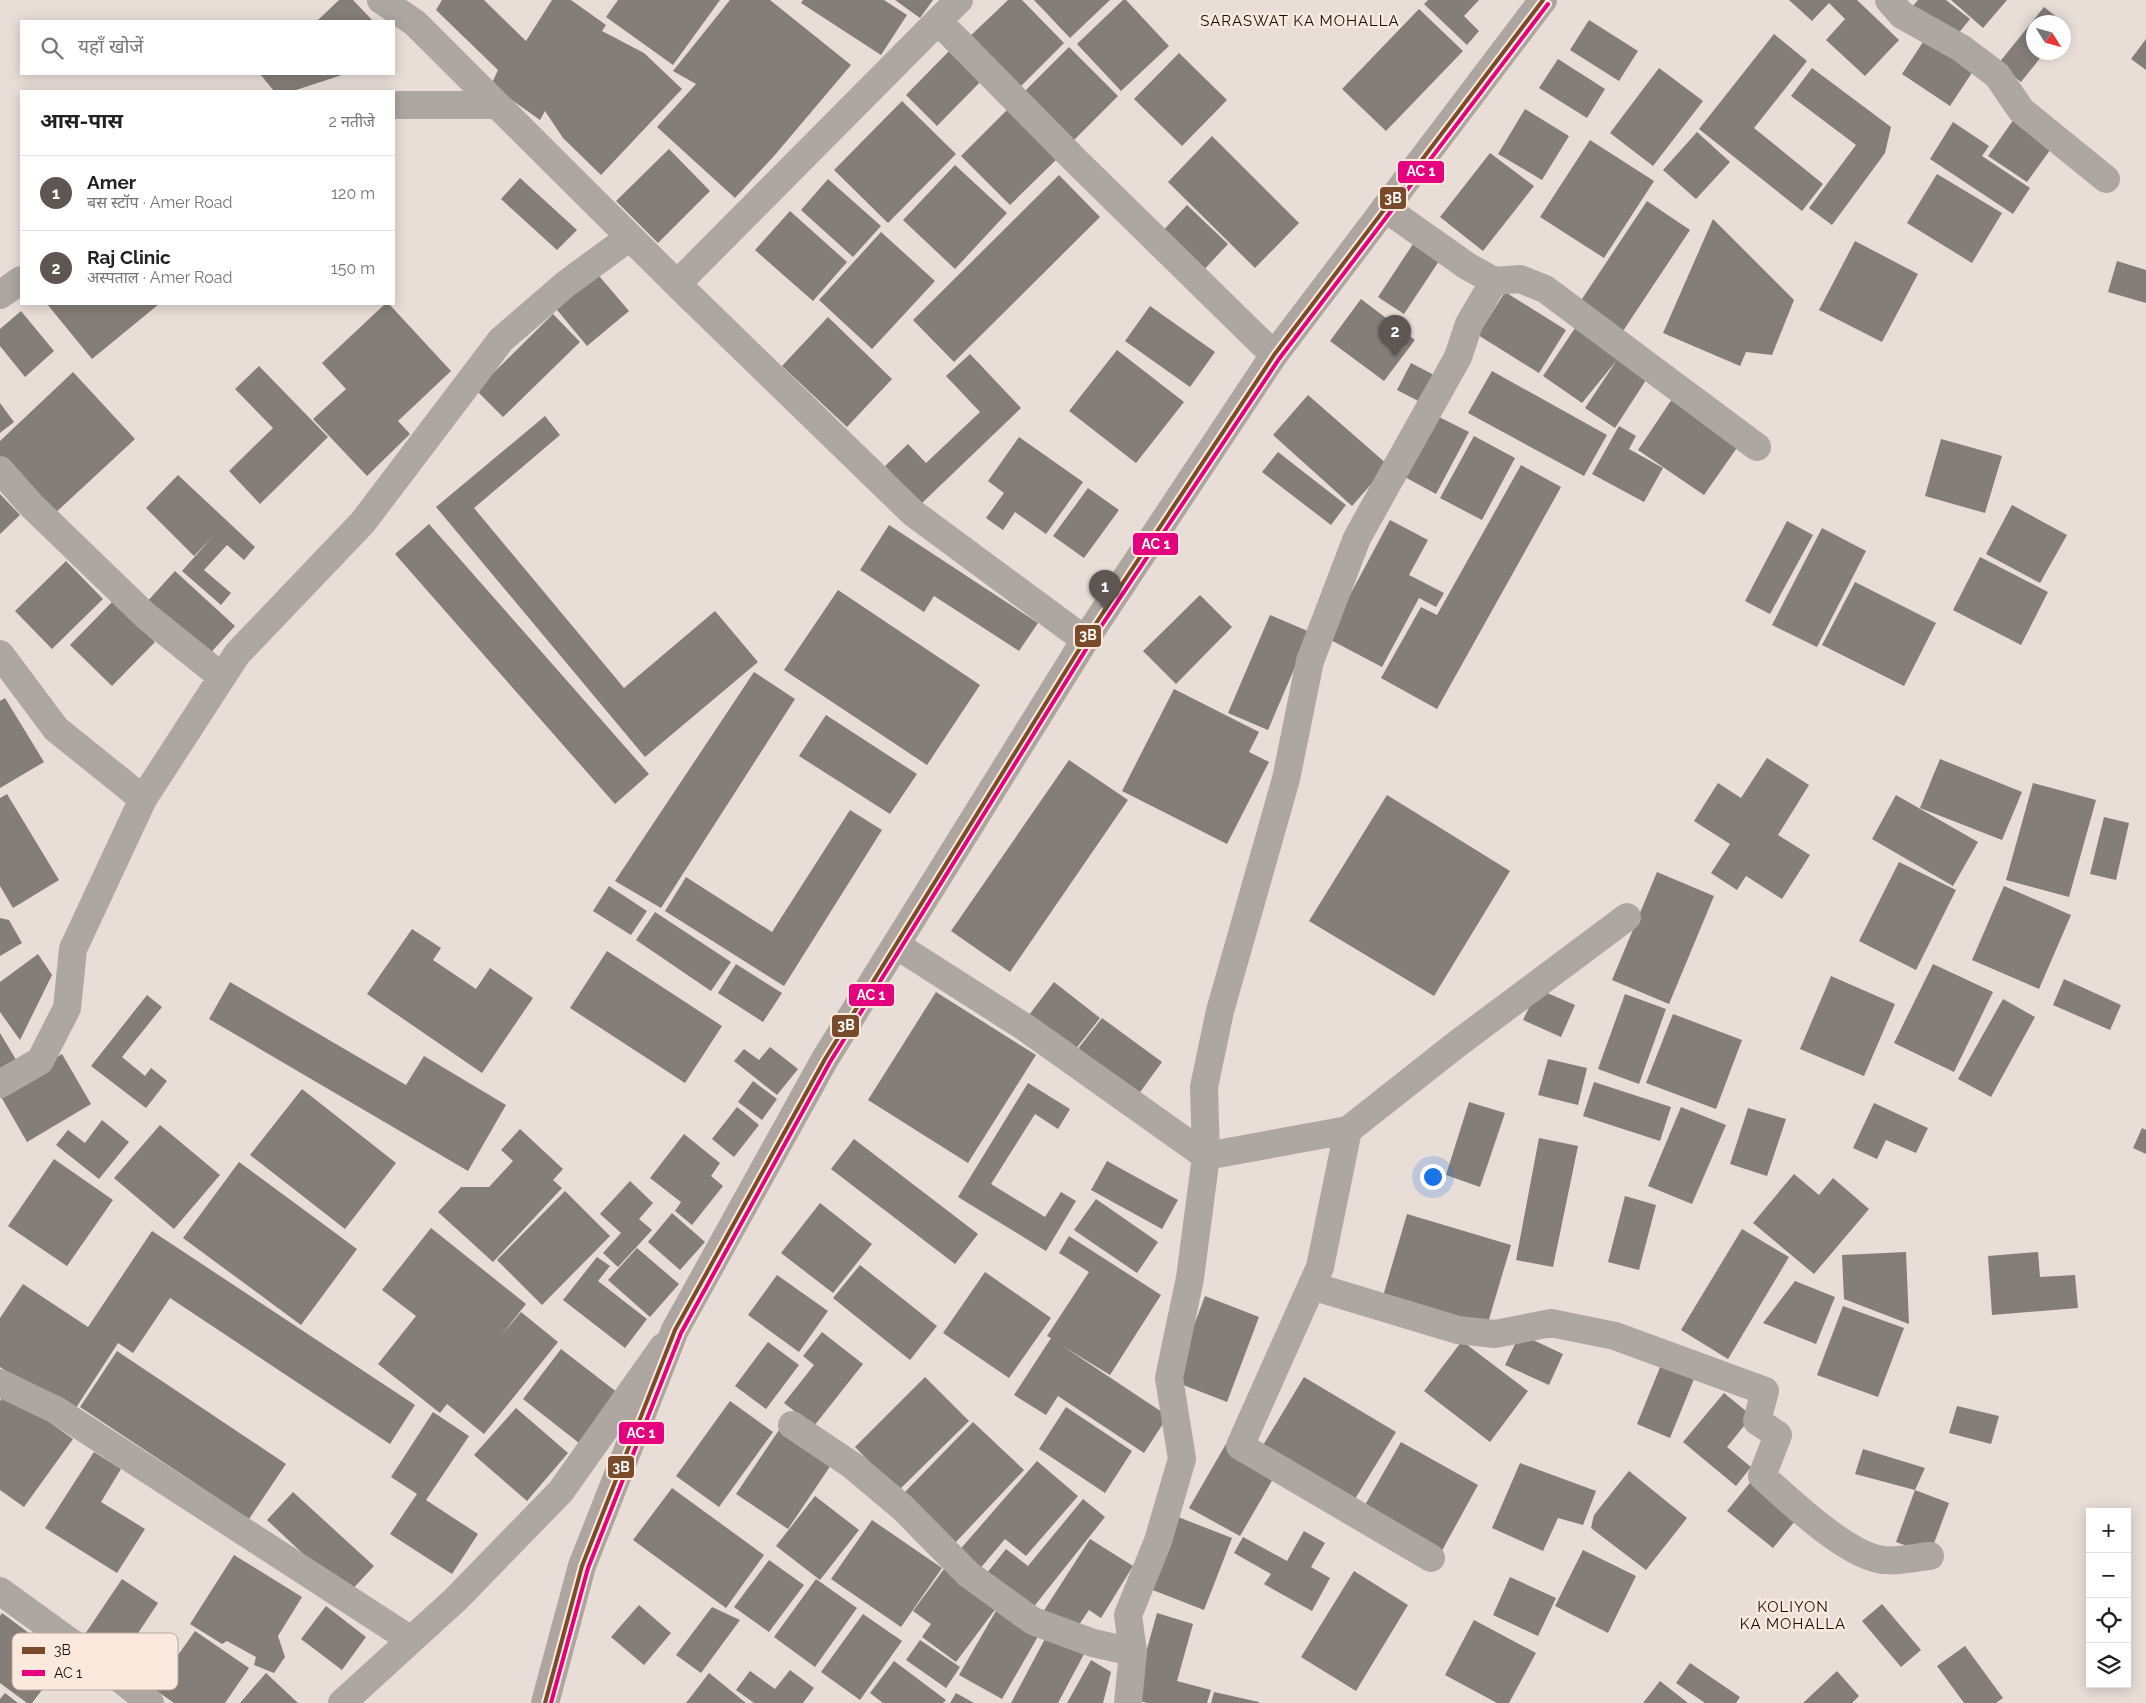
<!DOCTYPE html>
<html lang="hi">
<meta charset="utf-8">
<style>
:root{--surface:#fff;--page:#f2f2f2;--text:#222;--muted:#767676;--line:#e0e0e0;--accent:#5e5652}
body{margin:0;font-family:Raleway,"Noto Sans Devanagari",sans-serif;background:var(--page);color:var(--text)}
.controls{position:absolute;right:15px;bottom:15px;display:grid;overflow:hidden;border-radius:0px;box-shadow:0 2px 12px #0003}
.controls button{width:45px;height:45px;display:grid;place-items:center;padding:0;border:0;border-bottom:1px solid var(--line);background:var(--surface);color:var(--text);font:25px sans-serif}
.compass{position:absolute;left:2026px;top:15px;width:45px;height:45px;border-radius:50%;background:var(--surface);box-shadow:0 2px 12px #0003;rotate:127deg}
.you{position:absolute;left:1432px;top:1176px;width:18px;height:18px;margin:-12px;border:4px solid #fff;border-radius:50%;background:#1a73e8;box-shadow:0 0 0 8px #1a73e833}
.badge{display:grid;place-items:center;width:32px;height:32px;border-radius:50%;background:var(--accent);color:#fff;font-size:16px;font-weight:700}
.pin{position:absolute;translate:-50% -41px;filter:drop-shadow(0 1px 2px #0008)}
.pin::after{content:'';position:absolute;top:26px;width:18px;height:15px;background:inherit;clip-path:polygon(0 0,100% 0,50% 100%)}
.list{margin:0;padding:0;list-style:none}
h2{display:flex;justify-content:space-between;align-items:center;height:65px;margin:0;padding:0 20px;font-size:21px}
h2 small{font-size:16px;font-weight:400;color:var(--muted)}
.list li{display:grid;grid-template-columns:32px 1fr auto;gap:15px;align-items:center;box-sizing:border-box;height:75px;padding:0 20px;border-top:1px solid var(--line)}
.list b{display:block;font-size:19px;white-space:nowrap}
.list p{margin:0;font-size:16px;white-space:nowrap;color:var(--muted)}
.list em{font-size:16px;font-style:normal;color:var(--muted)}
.icon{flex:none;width:28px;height:28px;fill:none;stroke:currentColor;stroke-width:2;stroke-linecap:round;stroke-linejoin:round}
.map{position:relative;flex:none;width:2146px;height:1703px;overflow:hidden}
.search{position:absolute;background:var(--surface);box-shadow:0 2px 12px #0003;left:20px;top:20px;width:375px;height:55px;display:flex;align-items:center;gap:12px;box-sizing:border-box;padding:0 18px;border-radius:0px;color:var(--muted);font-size:19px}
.panel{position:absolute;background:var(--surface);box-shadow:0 2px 12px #0003;left:20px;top:90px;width:375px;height:215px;border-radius:0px}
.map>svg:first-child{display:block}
</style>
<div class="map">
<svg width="2146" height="1703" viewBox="0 0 2146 1703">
<rect width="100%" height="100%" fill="#e8ddd7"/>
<path fill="#847d78" d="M339,0H353L373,21H317Z
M442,0H484L526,41L552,0H571L606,25L602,31L644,53L682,89L601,175L563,138L545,111L540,120L491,85L498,70L436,10Z
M618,0H720L673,65L606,17Z
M730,0H770L851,65L774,156L735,198L657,127L696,84L673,71Z
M803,0H884L907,15L881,55L801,3Z
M895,0H933L920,18Z
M1008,0H1022L1064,43L1015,92L965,41Z
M1034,0H1110L1070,38Z
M1123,0H1126L1169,46L1121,91L1077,44Z
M1428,0H1479L1464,16L1479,31L1467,45L1424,4Z
M1789,0H1857L1899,40L1865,76L1826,40L1845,19L1829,3L1812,21Z
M1918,0H1946L1970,19L1953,40L1912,7Z
M1951,0H2007L1983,28Z
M2044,7L2063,22H2034V52H2045L2021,82L1998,64Z
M1419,9L1463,51L1386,131L1342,89Z
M1589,20L1638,51L1619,81L1570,50Z
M1929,33L1977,65L1950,106L1902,74Z
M1774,34L1807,61L1754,128L1823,184L1802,211L1699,129Z
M2146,39V70L2131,59Z
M953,47L984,78L937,126L906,95Z
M1069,47L1118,96L1068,146L1019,97Z
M1179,53L1227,100L1182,146L1134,99Z
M1558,59L1605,89L1587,118L1539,88Z
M1659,68L1703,101L1653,166L1610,133Z
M1812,68L1891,127L1885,153L1832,225L1809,208L1856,145L1791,96Z
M260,74H345L293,91H274Z
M902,101L956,154L888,223L834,170Z
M1010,107L1059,157L1010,205L961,156Z
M1525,109L1569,136L1542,180L1498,154Z
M2014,119L2053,146L2027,182L1988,156Z
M1953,122L1989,146L1982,156L2030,188L2013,214L1930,159Z
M1697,132L1730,162L1696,199L1663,170Z
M1212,136L1299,223L1255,268L1168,182Z
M1590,140L1654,181L1604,258L1540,217Z
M669,149L710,191L658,243L616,201Z
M1490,153L1534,186L1483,251L1440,217Z
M955,165L1007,213L955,269L903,220Z
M1937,174L2002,213L1972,263L1907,223Z
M1059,175L1100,217L954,362L913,320Z
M520,178L577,230L557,250L501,199Z
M828,179L881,226L853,257L801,210Z
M1647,201L1690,230L1623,331L1580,302Z
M1187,205L1228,244L1199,275L1158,236Z
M790,211L847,262L813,301L755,250Z
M1713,219L1794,300L1772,355L1746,352L1740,366L1663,333Z
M881,232L935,281L872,349L819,300Z
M1415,241L1441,258L1404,314L1378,297Z
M1855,241L1918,274L1882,342L1819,310Z
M2117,261L2146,270V303L2108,292Z
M594,270L629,311L587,346L553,305Z
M1505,292L1566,330L1539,373L1478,335Z
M1361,299L1415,340L1384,381L1330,341Z
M47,304H159L92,359Z
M385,304H389L451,371L398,421L410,434L367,476L313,419L346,389L322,363Z
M1150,306L1215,352L1190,387L1125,341Z
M21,311L54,351L25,377L0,346V329Z
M553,314L580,342L503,417L476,390Z
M828,317L892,379L847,427L782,366Z
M1577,325L1648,377L1615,428L1585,408L1617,360L1582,403L1543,376Z
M1117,350L1184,402L1136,463L1069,411Z
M970,354L1021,408L921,504L885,466L908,444L926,463L980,412L946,376Z
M1411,363L1438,377L1424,404L1397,390Z
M259,366L328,437L260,504L229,471L273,428L235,389Z
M1492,371L1607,435L1584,476L1468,413Z
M73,372L135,439L52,516L0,460V441Z
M1308,395L1388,465L1352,506L1273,435Z
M1674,396L1741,442L1704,495L1638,450Z
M0,403L14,422L0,433Z
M1435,415L1469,432L1436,494L1403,476Z
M545,416L560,435L474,508L624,688L715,611L758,662L645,757L436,507Z
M1619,426L1636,436L1629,449L1663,468L1644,502L1592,474Z
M1474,436L1515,458L1482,520L1440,498Z
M1019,437L1083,482L1046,534L1015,512L1003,530L986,518L1004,493L988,481Z
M1941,439L2002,456L1985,513L1925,496Z
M1278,452L1346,505L1331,525L1262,472Z
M1521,465L1561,487L1437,709L1381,678L1421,607L1437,615Z
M178,475L255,547L244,560L227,545L204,570L231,593L221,605L182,571L213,536L194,556L146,508Z
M1088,488L1119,510L1084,558L1053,536Z
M0,494L20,515L0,534Z
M2012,505L2067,535L2040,583L1986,554Z
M1390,520L1428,540L1409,575L1444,593L1436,607L1419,598L1382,667L1327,638Z
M1787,521L1813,535L1770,614L1745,601Z
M429,524L649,774L615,804L395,554Z
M889,525L1038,623L1019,651L934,596L924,612L860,570Z
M1822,528L1866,551L1817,647L1772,625Z
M1980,557L2048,592L2021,645L1953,610Z
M66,561L103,599L52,649L15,611Z
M175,571L235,626L205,659L145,604Z
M1855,582L1936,623L1904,686L1822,645Z
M838,590L980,685L927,765L784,670Z
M1200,595L1232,627L1176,684L1143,651Z
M113,601L155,642L112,686L70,645Z
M1270,615L1310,632L1268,730L1228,713Z
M754,672L795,699L661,908L615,881Z
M1174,689L1259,732L1249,752L1269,762L1227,844L1122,791Z
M5,698L44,762L0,788V701Z
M826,715L917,774L890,814L799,756Z
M1767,758L1809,785L1778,835L1810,855L1782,899L1746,876L1737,890L1711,873L1730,844L1694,821L1718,783L1741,798Z
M1940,759L2022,792L2002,840L1920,808Z
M1069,760L1128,800L1010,972L951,931Z
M2033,783L2096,800L2069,897L2006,880Z
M7,794L59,880L13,908L0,886V798Z
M1387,795L1510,871L1434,996L1309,921Z
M1896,795L1978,842L1953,886L1872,839Z
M850,810L882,830L784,986L665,911L686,877L772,932Z
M2104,817L2129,823L2116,880L2090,874Z
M1899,862L1956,890L1916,970L1859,941Z
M1657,872L1714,896L1669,1004L1612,980Z
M609,886L647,911L631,935L593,911Z
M2004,886L2071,915L2039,989L1972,960Z
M655,912L731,962L711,991L636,940Z
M0,918L9,920L22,943L0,956Z
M412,929L441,948L433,960L476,989L490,968L533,998L482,1073L367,994Z
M607,951L722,1026L685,1083L570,1008Z
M38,954L52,975L20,1040L0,1012V982Z
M736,964L782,993L763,1022L718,993Z
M1933,964L1993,992L1954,1072L1894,1043Z
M1831,976L1895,1004L1864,1076L1800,1049Z
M2064,979L2121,1005L2110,1030L2053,1005Z
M230,982L406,1085L424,1056L506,1105L468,1171L209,1019Z
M1054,982L1100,1018L1071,1055L1026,1019Z
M1538,989L1575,1005L1561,1037L1523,1020Z
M936,992L1036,1055L968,1163L868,1100Z
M1625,994L1666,1009L1639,1084L1598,1069Z
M147,995L162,1007L122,1057L145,1076L151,1068L167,1081L146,1108L91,1066Z
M2003,999L2035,1017L1991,1097L1958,1079Z
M1673,1014L1742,1040L1716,1109L1646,1083Z
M1102,1018L1162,1062L1138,1095L1077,1050Z
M0,1033L18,1063L0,1074Z
M770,1047L798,1069L777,1095L734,1061L744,1049L759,1060Z
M62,1054L91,1104L27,1142L0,1095V1090Z
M1548,1059L1587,1068L1578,1105L1538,1095Z
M753,1081L777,1099L762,1120L738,1102Z
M1594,1082L1671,1107L1660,1141L1583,1116Z
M1028,1083L1070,1109L1058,1129L1035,1114L991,1184L1045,1217L1061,1192L1076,1201L1046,1251L958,1197Z
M302,1089L396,1163L345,1229L250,1155Z
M1469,1102L1505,1113L1480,1187L1446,1175Z
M1874,1103L1928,1128L1916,1153L1886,1140L1877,1159L1853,1148Z
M737,1107L759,1125L734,1157L712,1139Z
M1681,1107L1726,1125L1692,1204L1648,1186Z
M1748,1108L1786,1119L1767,1176L1730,1164Z
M102,1120L129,1142L99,1179L56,1145L68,1130L85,1143Z
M160,1125L220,1175L174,1229L114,1178Z
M2142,1128L2146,1130V1154L2133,1148Z
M520,1129L563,1169L553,1180L562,1188L493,1262L438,1212L461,1187H489L513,1161L501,1150Z
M684,1134L720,1163L711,1176L723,1186L692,1225L675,1211L681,1202L650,1178Z
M1539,1138L1578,1146L1553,1267L1516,1260Z
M854,1139L978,1234L955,1264L831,1169Z
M54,1159L113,1200L67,1266L8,1226Z
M1107,1161L1178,1200L1162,1229L1091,1190Z
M239,1162L357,1249L301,1325L183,1238Z
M1794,1174L1819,1195L1833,1178L1869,1209L1814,1274L1753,1223Z
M630,1181L653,1203L639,1219L652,1230L618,1267L603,1253L621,1233L600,1214Z
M565,1191L610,1236L542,1305L497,1260Z
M1625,1196L1656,1205L1639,1270L1608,1262Z
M1096,1199L1158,1242L1137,1273L1074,1230Z
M820,1203L872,1244L833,1293L781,1253Z
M672,1213L705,1242L680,1270L648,1242Z
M1407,1214L1511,1245L1487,1326L1383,1296Z
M431,1228L526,1304L500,1337L521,1312L558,1342L484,1434L447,1404L440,1413L378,1364L416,1316L382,1290Z
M1742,1229L1789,1257L1728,1359L1681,1330Z
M152,1231L415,1405L390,1444L170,1298L133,1353L118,1343L72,1414L0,1367V1318L23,1284L88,1327Z
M1069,1236L1161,1295L1110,1375L1064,1347L1168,1416L1144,1453L1058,1396L1046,1415L1014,1395L1051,1338L1047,1336L1089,1272L1059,1253Z
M637,1248L679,1284L650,1317L608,1280Z
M1906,1252L1909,1324L1844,1299L1842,1255Z
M2038,1252L2040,1277L2075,1275L2078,1308L1992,1315L1988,1256Z
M597,1257L610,1266L598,1281L647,1319L625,1348L563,1300Z
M860,1265L937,1326L910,1360L833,1298Z
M985,1272L1051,1318L1009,1378L943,1333Z
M777,1275L828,1311L799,1352L748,1315Z
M1795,1281L1835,1297L1816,1344L1763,1323Z
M1205,1296L1259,1317L1227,1402L1173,1381Z
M1843,1306L1904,1328L1878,1397L1817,1375Z
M822,1332L863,1364L814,1426L784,1403L814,1365L803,1356Z
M1520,1334L1563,1354L1549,1385L1505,1365Z
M1462,1341L1528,1391L1490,1442L1424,1391Z
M768,1342L799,1365L766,1409L735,1386Z
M561,1349L618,1393L579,1443L523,1399Z
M117,1351L286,1464L249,1519L80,1407Z
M1665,1355L1698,1369L1670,1438L1637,1424Z
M925,1377L969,1421L898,1491L855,1447Z
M1304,1377L1396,1432L1350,1507L1259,1452Z
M7,1392L73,1439L24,1507L0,1490V1401Z
M1724,1393L1752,1416L1727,1447L1751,1467L1736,1486L1683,1442Z
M730,1401L773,1432L719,1507L676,1476Z
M1957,1406L1999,1416L1991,1444L1949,1433Z
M1066,1407L1132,1451L1105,1493L1039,1449Z
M516,1408L568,1453L527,1501L474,1455Z
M433,1412L469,1436L426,1500L478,1534L452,1574L390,1534L417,1494L391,1477Z
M973,1422L1024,1470L955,1543L903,1494Z
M781,1427L833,1462L788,1529L736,1494Z
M1401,1442L1478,1485L1439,1556L1361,1512Z
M1226,1444L1277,1472L1240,1536L1189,1508Z
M1863,1449L1925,1468L1915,1490L1855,1474Z
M94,1452L121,1469L101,1502L145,1529L117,1573L45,1528Z
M1037,1461L1078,1496L1026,1556L1005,1539L978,1571L957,1553Z
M1520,1463L1596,1491L1583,1525L1558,1518L1543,1551L1492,1528Z
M1629,1471L1687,1518L1646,1570L1591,1528L1594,1515Z
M1753,1479L1799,1516L1773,1548L1727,1511Z
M672,1488L764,1555L726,1608L633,1540Z
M1915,1490L1949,1503L1930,1554L1896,1542Z
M293,1492L374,1566L347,1595L267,1520Z
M815,1496L859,1530L820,1580L776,1546Z
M1083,1499L1105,1517L1028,1614L983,1578L1006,1549L1028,1566Z
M1173,1515L1232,1538L1204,1610L1145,1587Z
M872,1520L942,1568L901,1627L831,1579Z
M1304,1531L1325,1543L1311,1567L1330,1578L1312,1611L1264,1584L1271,1574L1234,1553L1243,1537L1287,1561Z
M1090,1539L1133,1566L1101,1618L1089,1610L1074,1632L1043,1612Z
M1583,1550L1636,1576L1608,1633L1555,1606Z
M234,1555L302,1597L278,1636L285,1657L274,1673L254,1665L256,1657L227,1641L222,1644L190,1624Z
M769,1560L804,1585L769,1632L734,1607Z
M944,1569L997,1607L956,1662L922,1637L931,1624L913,1611Z
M1354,1571L1408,1605L1356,1691L1301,1657Z
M1510,1577L1556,1598L1538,1636L1493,1615Z
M122,1579L158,1603L117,1665L81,1640Z
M816,1579L857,1608L815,1667L774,1637Z
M1882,1604L1921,1650L1901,1667L1862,1621Z
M639,1605L671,1633L644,1665L611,1637Z
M326,1606L366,1637L342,1670L301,1639Z
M712,1607L740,1620L701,1673L676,1655Z
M997,1609L1040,1633L1002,1699L959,1675Z
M2,1613L65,1660L32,1703H27L0,1683V1616Z
M1157,1613L1193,1624L1177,1681L1211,1690L1207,1703H1147L1133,1699Z
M863,1614L902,1641L860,1700L821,1672Z
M1474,1620L1536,1653L1509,1703H1497L1445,1675Z
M195,1631L249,1668L225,1703H174L154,1689Z
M1047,1635L1084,1654L1058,1703H1011Z
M920,1640L960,1667L946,1688L906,1660Z
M1965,1646L2003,1698L1996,1703H1964L1937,1666Z
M1091,1660L1111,1672L1103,1703H1067Z
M894,1661L946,1700L943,1703H883L870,1693Z
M1690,1663L1740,1697L1736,1703H1705L1676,1683Z
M790,1670L814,1688L803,1703H754L736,1690L750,1671L775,1689Z
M1837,1671L1859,1696L1852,1703H1803Z
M266,1673L298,1703H240Z
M709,1673L746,1703H686Z
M1660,1681L1688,1703H1643Z
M1214,1692L1259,1702V1703H1211Z
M5,1693L18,1703H0V1699Z
M956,1693L974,1703H950Z"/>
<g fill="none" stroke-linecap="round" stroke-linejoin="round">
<path stroke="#ada6a1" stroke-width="28" d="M381,0L415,23L677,284L913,513L1085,640
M1889,0L1902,15L1961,48L1997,75L2021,110L2106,179
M938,21L1077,162L1274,355
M394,105H497
M1494,281L1520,279L1545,289L1757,447
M677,284L959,0
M0,295L21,280
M0,470L31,505L146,616L222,677
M0,654L56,729L143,799
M896,945L1026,1028L1206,1156L1348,1130L1457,1044L1627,917
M0,1084L40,1061L67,1008L73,949L143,799L237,654L363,522L501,340L567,283L630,237
M1348,1130L1320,1267L1240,1446L1431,1558
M1312,1286L1458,1330L1495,1334L1551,1323L1615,1336L1765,1391L1757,1421L1778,1435L1762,1476C1789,1500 1848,1557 1884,1560C1898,1562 1915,1557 1930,1556
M0,1383L56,1410L411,1640
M792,1425L853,1466L903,1508L968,1574L1033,1621L1093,1643L1133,1652
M0,1591L112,1672L150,1703
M342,1703L456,1599L561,1491L663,1347
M1128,1703L1133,1652L1128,1615L1158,1541L1182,1459L1169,1378L1190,1278L1206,1156L1204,1087L1220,1011L1286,779L1310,661L1357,538L1458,357L1469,324L1494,281L1467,266L1385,208"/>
<path stroke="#ada5a0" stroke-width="28" d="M545,1703L582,1566L675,1330L825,1059L1085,640L1274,355L1543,0"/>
<defs>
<path id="bus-1" d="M545,1703L582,1566L675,1330L825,1059L1085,640L1274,355L1543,0"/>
<path id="bus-2" d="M551,1703L588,1568L681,1333L830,1062L1090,643L1279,359L1548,4"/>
</defs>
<use href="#bus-1" stroke="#fce9dd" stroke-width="8"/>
<use href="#bus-2" stroke="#fce9dd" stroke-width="8"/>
<use href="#bus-1" stroke="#7a4b2a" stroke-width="4"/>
<use href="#bus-2" stroke="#e5007d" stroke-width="4"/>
</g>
<g text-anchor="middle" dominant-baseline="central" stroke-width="5" stroke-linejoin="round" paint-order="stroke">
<g font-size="15" letter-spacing="1" fill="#140e0a" stroke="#fce9dd">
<text x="1300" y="21">SARASWAT KA MOHALLA</text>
<text x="1793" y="1607">KOLIYON<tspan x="1793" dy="17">KA MOHALLA</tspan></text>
</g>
</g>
<rect x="12" y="1633" width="166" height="57" rx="8" fill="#fce9dd" stroke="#b6a79e" stroke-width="1"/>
<rect x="22" y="1647" width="23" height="7" fill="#7a4b2a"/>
<rect x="22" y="1670" width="23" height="6" fill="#e5007d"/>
<g font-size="14" fill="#140e0a">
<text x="54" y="1655">3B</text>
<text x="54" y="1678">AC 1</text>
</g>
<g stroke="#fce9dd" stroke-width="2">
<rect x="1397" y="160" width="48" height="24" rx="5" fill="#e5007d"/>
<rect x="1379" y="186" width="28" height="24" rx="5" fill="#7a4b2a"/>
<rect x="1132" y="532" width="47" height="24" rx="5" fill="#e5007d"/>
<rect x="1074" y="624" width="28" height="24" rx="5" fill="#7a4b2a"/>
<rect x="848" y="983" width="47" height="24" rx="5" fill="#e5007d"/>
<rect x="831" y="1014" width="29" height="24" rx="5" fill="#7a4b2a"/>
<rect x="618" y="1421" width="47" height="24" rx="5" fill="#e5007d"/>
<rect x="607" y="1455" width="28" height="24" rx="5" fill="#7a4b2a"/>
</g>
<g font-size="14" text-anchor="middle" font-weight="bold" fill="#fff">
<text x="1421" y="176">AC 1</text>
<text x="1393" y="203">3B</text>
<text x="1156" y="549">AC 1</text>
<text x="1088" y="640">3B</text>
<text x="871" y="1000">AC 1</text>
<text x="846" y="1030">3B</text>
<text x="641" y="1438">AC 1</text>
<text x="621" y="1472">3B</text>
</g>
</svg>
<div class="controls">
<button>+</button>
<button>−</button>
<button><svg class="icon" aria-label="locate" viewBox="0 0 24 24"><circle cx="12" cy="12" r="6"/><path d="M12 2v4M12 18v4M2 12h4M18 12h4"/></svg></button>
<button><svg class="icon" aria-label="layers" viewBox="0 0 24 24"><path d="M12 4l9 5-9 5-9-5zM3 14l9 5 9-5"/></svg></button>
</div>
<svg class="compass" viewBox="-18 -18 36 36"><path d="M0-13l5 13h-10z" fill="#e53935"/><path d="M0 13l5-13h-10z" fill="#767676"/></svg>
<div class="you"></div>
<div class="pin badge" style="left:1105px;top:611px">1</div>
<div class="pin badge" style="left:1395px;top:356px">2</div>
<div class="search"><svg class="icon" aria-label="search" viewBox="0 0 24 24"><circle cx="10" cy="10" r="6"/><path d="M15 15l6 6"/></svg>यहाँ खोजें</div>
<section class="panel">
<h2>आस-पास<small>2 नतीजे</small></h2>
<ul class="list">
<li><span class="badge">1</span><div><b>Amer</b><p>बस स्टॉप · Amer Road</p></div><em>120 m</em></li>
<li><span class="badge">2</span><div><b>Raj Clinic</b><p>अस्पताल · Amer Road</p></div><em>150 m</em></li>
</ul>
</section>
</div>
